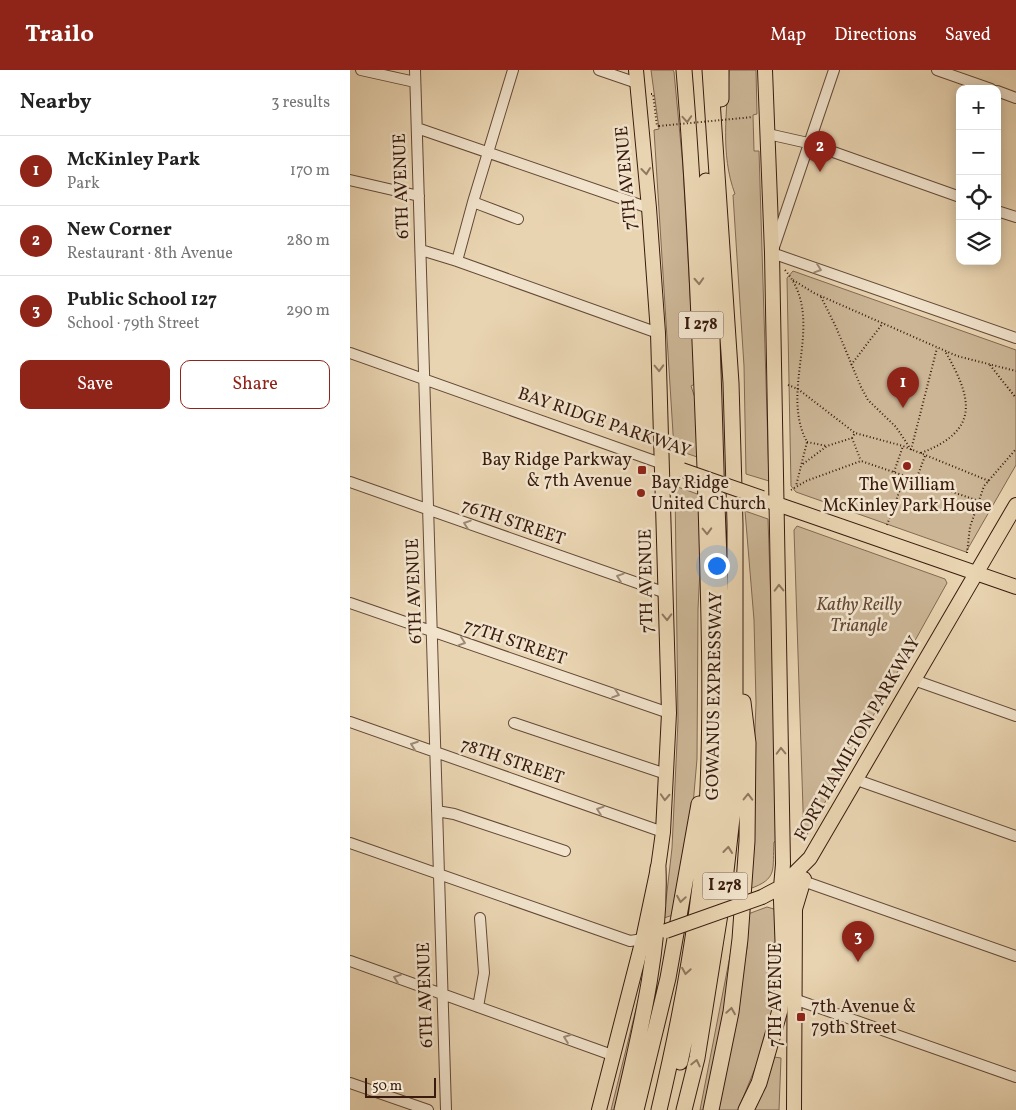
<!DOCTYPE html>
<meta charset="utf-8">
<style>
:root{--surface:#fff;--page:#f6f6f6;--text:#222;--muted:#767676;--line:#e0e0e0;--accent:#8f2418}
body{margin:0;font-family:Vollkorn,serif;background:var(--page);color:var(--text)}
.controls{position:absolute;right:15px;top:15px;display:grid;overflow:hidden;border-radius:10px;box-shadow:0 2px 12px #0003}
.controls button{width:45px;height:45px;display:grid;place-items:center;padding:0;border:0;border-bottom:1px solid var(--line);background:var(--surface);color:var(--text);font:25px sans-serif}
.scale{position:absolute;left:15px;bottom:12px;width:71px;box-sizing:border-box;padding-left:5px;border:2px solid #381b0e;border-top:0;font-size:14px;line-height:18px;white-space:nowrap;color:#381b0e;-webkit-text-stroke:4px #f1e3cc;paint-order:stroke}
.you{position:absolute;left:366px;top:495px;width:18px;height:18px;margin:-12px;border:4px solid #fff;border-radius:50%;background:#1a73e8;box-shadow:0 0 0 8px #1a73e833}
.badge{display:grid;place-items:center;width:32px;height:32px;border-radius:50%;background:var(--accent);color:#fff;font-size:16px;font-weight:700}
.pin{position:absolute;translate:-50% -41px;filter:drop-shadow(0 1px 2px #0008)}
.pin::after{content:'';position:absolute;top:26px;width:18px;height:15px;background:inherit;clip-path:polygon(0 0,100% 0,50% 100%)}
.list{margin:0;padding:0;list-style:none}
h2{display:flex;justify-content:space-between;align-items:center;height:65px;margin:0;padding:0 20px;font-size:21px}
h2 small{font-size:16px;font-weight:400;color:var(--muted)}
.list li{display:grid;grid-template-columns:32px 1fr auto;gap:15px;align-items:center;box-sizing:border-box;height:70px;padding:0 20px;border-top:1px solid var(--line)}
.list b{display:block;font-size:19px;white-space:nowrap}
.list p{margin:0;font-size:16px;white-space:nowrap;color:var(--muted)}
.list em{font-size:16px;font-style:normal;color:var(--muted)}
.actions{display:flex;gap:10px;padding:15px 20px}
.actions a{flex:1;padding:11px 0;border:1px solid var(--accent);border-radius:10px;text-align:center;font-size:18px;color:var(--accent)}
.actions .main{background:var(--accent);color:#fff}
.icon{flex:none;width:28px;height:28px;fill:none;stroke:currentColor;stroke-width:2;stroke-linecap:round;stroke-linejoin:round}
.map{position:relative;flex:none;width:666px;height:1040px;overflow:hidden}
header{display:flex;align-items:center;gap:30px;box-sizing:border-box;height:70px;padding:0 25px;background:var(--accent);color:#fff}
header strong{font-size:24px}
nav{display:flex;gap:28px;margin-inline-start:auto;font-size:18px}
main{display:flex}
aside{flex:1;background:var(--surface)}
.map>svg:first-child{display:block}
</style>
<header>
<strong>Trailo</strong>
<nav><a>Map</a><a>Directions</a><a>Saved</a></nav>
</header>
<main>
<aside>
<h2>Nearby<small>3 results</small></h2>
<ul class="list">
<li><span class="badge">1</span><div><b>McKinley Park</b><p>Park</p></div><em>170 m</em></li>
<li><span class="badge">2</span><div><b>New Corner</b><p>Restaurant · 8th Avenue</p></div><em>280 m</em></li>
<li><span class="badge">3</span><div><b>Public School 127</b><p>School · 79th Street</p></div><em>290 m</em></li>
</ul>
<div class="actions"><a class="main">Save</a><a>Share</a></div>
</aside>
<div class="map">
<svg width="666" height="1040" viewBox="0 0 666 1040">
<rect width="100%" height="100%" fill="#e9d4b1"/>
<filter id="stains"><feTurbulence type="fractalNoise" baseFrequency=".004" numOctaves="4"/><feColorMatrix values="0 0 0 0 .2 0 0 0 0 .09 0 0 0 0 .02 0 0 0 .5 -.17"/></filter>
<radialGradient id="worn" r=".72"><stop offset=".6" stop-color="#630" stop-opacity="0"/><stop offset="1" stop-color="#630" stop-opacity=".3"/></radialGradient>
<path fill="#cbb595" stroke="#826852" d="M301,0H323L324,2L333,97L345,314L341,316L346,331L350,388L324,379L304,60L309,59Z
M379,0H406L407,44L403,45L404,81H409L419,411L396,404L394,296L383,125L385,124C370,84 377,41 379,0Z
M443,201L666,280V395L616,482L446,422L441,416L437,208Z
M325,416L350,425L351,479L348,539L347,689L343,735L326,844L314,848L322,778L328,651Z
M395,441L418,449L429,770L424,772C422,799 429,809 399,819L406,633L404,550Z
M447,456L595,509L597,513L454,770L444,460Z
M417,837L424,839L427,845L426,930L417,969L388,1040H367L397,878L398,844Z
M387,850L383,895L355,1040H350Z
M289,927H291L268,1040H261Z
M424,987L431,988L429,1040H402Z"/>
<g fill="none" stroke-linecap="round" stroke-linejoin="round">
<defs>
<path id="minor" d="M11,0L65,12
M65,0L96,1040
M249,0L287,13
M484,0L422,183L666,268
M587,0L641,19
M647,21L666,28
M67,58L299,138
M418,64L458,73L610,127
M0,110L69,126
M123,132L168,149
M647,141L666,147
M71,180L107,191L308,263
M107,191L123,132L163,0
M0,283L313,394
M0,412L316,523
M0,533L319,643
M564,610L666,646
M0,652L313,762
M164,653L316,704
M507,710L666,766
M87,741L104,744L215,781
M0,773L280,871L293,869
M453,811L666,886
M0,891L262,985
M444,929L666,1007
M128,937L134,903L130,848
M0,1013L78,1040"/>
<path id="major" d="M415,0L422,183L433,794L431,817
M421,432L666,517
M412,827L431,817L460,788L666,435
M249,1040L293,869L308,798L313,762L319,643L308,263L299,138L286,0
M444,1040L445,839L454,809"/>
<path id="highway" d="M371,0V29
M434,841L438,826L453,811
M330,992C348,911 362,829 368,746C375,643 371,539 367,435C364,327 361,219 356,111
M272,1040C290,962 311,878 308,798
M286,1040L318,908L349,734
M309,1040C332,943 351,839 357,740C363,626 358,512 355,398C350,265 345,133 334,0
M334,1040L347,988L374,819L383,739L385,658V454L381,313L360,0
M361,1040L381,942L390,869L397,771L398,673L393,632
M396,1040L409,1013L430,940L434,899L431,817"/>
</defs>
<use href="#minor" stroke="#644937" stroke-width="12"/>
<use href="#major" stroke="#381b0e" stroke-width="16"/>
<use href="#highway" stroke="#381b0e" stroke-width="17"/>
<path stroke="#381b0e" stroke-width="2" stroke-dasharray="1 2.5" stroke-linecap="butt" d="M301,24H303L307,56H309
M435,200C478,250 428,318 457,372L446,416
M443,210L464,223L607,286L666,301
M471,227L486,257L511,317L518,330L546,357L560,378
M501,295L533,253
M640,295L666,328
M438,315L448,319L505,363L553,376L639,411
M502,368L511,391
M457,372L477,376
M561,380L587,278
M571,383C631,360 622,328 595,281
M453,394L477,376L502,368L505,363
M544,402L553,376
M566,410L575,386
M441,420L456,411L511,391L629,431
M537,455L555,406
M617,483L620,457L634,416L666,379"/>
<use href="#minor" stroke="#f1e3cc" stroke-width="10"/>
<use href="#major" stroke="#e9d4b1" stroke-width="14"/>
<use href="#highway" stroke="#e9d4b1" stroke-width="15"/>
<defs>
<path id="major-bridge" d="M332,400L412,428
M316,861L412,827"/>
</defs>
<use href="#major-bridge" stroke="#381b0e" stroke-width="16" stroke-linecap="butt"/>
<path stroke="#381b0e" stroke-width="2" stroke-dasharray="1 2.5" stroke-linecap="butt" d="M309,56L403,47"/>
<use href="#major-bridge" stroke="#e9d4b1" stroke-width="14"/>
</g>
<defs><path id="oneway-chevron" d="M-2-3.5L2.5 0L-2 3.5" fill="none" stroke-width="1.6" stroke-linecap="round" stroke-linejoin="round" transform="scale(1.25)"/></defs>
<g stroke="#907860">
<use href="#oneway-chevron" transform="translate(337 49) rotate(86)"/>
<use href="#oneway-chevron" transform="translate(296 101) rotate(84)"/>
<use href="#oneway-chevron" transform="translate(349 211) rotate(87)"/>
<use href="#oneway-chevron" transform="translate(309 298) rotate(88)"/>
<use href="#oneway-chevron" transform="translate(357 461) rotate(88)"/>
<use href="#oneway-chevron" transform="translate(429 518) rotate(-91)"/>
<use href="#oneway-chevron" transform="translate(317 547) rotate(89)"/>
<use href="#oneway-chevron" transform="translate(431 681) rotate(-91)"/>
<use href="#oneway-chevron" transform="translate(315 727) rotate(93)"/>
<use href="#oneway-chevron" transform="translate(398 727) rotate(-89)"/>
<use href="#oneway-chevron" transform="translate(378 780) rotate(-84)"/>
<use href="#oneway-chevron" transform="translate(331 829) rotate(99)"/>
<use href="#oneway-chevron" transform="translate(336 901) rotate(99)"/>
<use href="#oneway-chevron" transform="translate(381 941) rotate(-81)"/>
<use href="#oneway-chevron" transform="translate(346 993) rotate(-77)"/>
</g>
<g stroke="#9e8976">
<use href="#oneway-chevron" transform="translate(468 199) rotate(19)"/>
<use href="#oneway-chevron" transform="translate(117 454) rotate(-161)"/>
<use href="#oneway-chevron" transform="translate(270 507) rotate(-161)"/>
<use href="#oneway-chevron" transform="translate(112 572) rotate(19)"/>
<use href="#oneway-chevron" transform="translate(266 624) rotate(19)"/>
<use href="#oneway-chevron" transform="translate(64 675) rotate(-160)"/>
<use href="#oneway-chevron" transform="translate(250 740) rotate(-161)"/>
<use href="#oneway-chevron" transform="translate(47 908) rotate(-160)"/>
<use href="#oneway-chevron" transform="translate(217 968) rotate(-160)"/>
</g>
<g fill="#8f2418" stroke="#f1e3cc" stroke-width="2">
<circle cx="557" cy="396" r="5"/>
<rect x="287" y="395" width="10" height="10" rx="2.5"/>
<circle cx="291" cy="423" r="5"/>
<rect x="446" y="942" width="10" height="10" rx="2.5"/>
</g>
<g text-anchor="middle" dominant-baseline="central" stroke-width="5" stroke-linejoin="round" paint-order="stroke">
<g fill="#f1e3cc" stroke="#705747" stroke-width="1">
<rect x="328.5" y="241.5" width="45" height="27" rx="4"/>
<rect x="352.5" y="802.5" width="45" height="27" rx="4"/>
</g>
<g font-size="16" font-weight="bold" fill="#381b0e">
<text x="351" y="255">I 278</text>
<text x="375" y="816">I 278</text>
</g>
<g font-size="18" fill="#381b0e" stroke="#f1e3cc">
<text transform="translate(277 108) rotate(-95)">7TH AVENUE</text>
<text transform="translate(52 116) rotate(-92)">6TH AVENUE</text>
<text transform="translate(254 353) rotate(19)">BAY RIDGE PARKWAY</text>
<text transform="translate(163 453) rotate(19)">76TH STREET</text>
<text transform="translate(297 511) rotate(-91)">7TH AVENUE</text>
<text transform="translate(65 521) rotate(-92)">6TH AVENUE</text>
<text transform="translate(165 573) rotate(19)">77TH STREET</text>
<text transform="translate(365 626) rotate(-89)">GOWANUS EXPRESSWAY</text>
<text transform="translate(508 669) rotate(-60)">FORT HAMILTON PARKWAY</text>
<text transform="translate(162 692) rotate(19)">78TH STREET</text>
<text transform="translate(76 925) rotate(-92)">6TH AVENUE</text>
<text transform="translate(426 925) rotate(-90)">7TH AVENUE</text>
</g>
<g font-size="18" fill="#381b0e" stroke="#f1e3cc" text-anchor="start">
<text x="282" y="390" text-anchor="end">Bay Ridge Parkway<tspan x="282" dy="21">&amp; 7th Avenue</tspan></text>
<text x="301" y="413">Bay Ridge<tspan x="301" dy="21">United Church</tspan></text>
<text x="557" y="415" text-anchor="middle">The William<tspan x="557" dy="21">McKinley Park House</tspan></text>
<text x="461" y="937">7th Avenue &amp;<tspan x="461" dy="21">79th Street</tspan></text>
</g>
<g font-size="18" font-style="italic" fill="#644936" stroke="#f1e3cc">
<text x="509" y="535">Kathy Reilly<tspan x="509" dy="21">Triangle</tspan></text>
</g>
</g>
<rect width="100%" height="100%" filter="url(#stains)"/>
<rect width="100%" height="100%" fill="url(#worn)"/>
</svg>
<div class="controls">
<button>+</button>
<button>−</button>
<button><svg class="icon" aria-label="locate" viewBox="0 0 24 24"><circle cx="12" cy="12" r="6"/><path d="M12 2v4M12 18v4M2 12h4M18 12h4"/></svg></button>
<button><svg class="icon" aria-label="layers" viewBox="0 0 24 24"><path d="M12 4l9 5-9 5-9-5zM3 14l9 5 9-5"/></svg></button>
</div>
<div class="scale">50 m</div>
<div class="you"></div>
<div class="pin badge" style="left:553px;top:338px">1</div>
<div class="pin badge" style="left:470px;top:102px">2</div>
<div class="pin badge" style="left:508px;top:892px">3</div>
</div>
</main>
